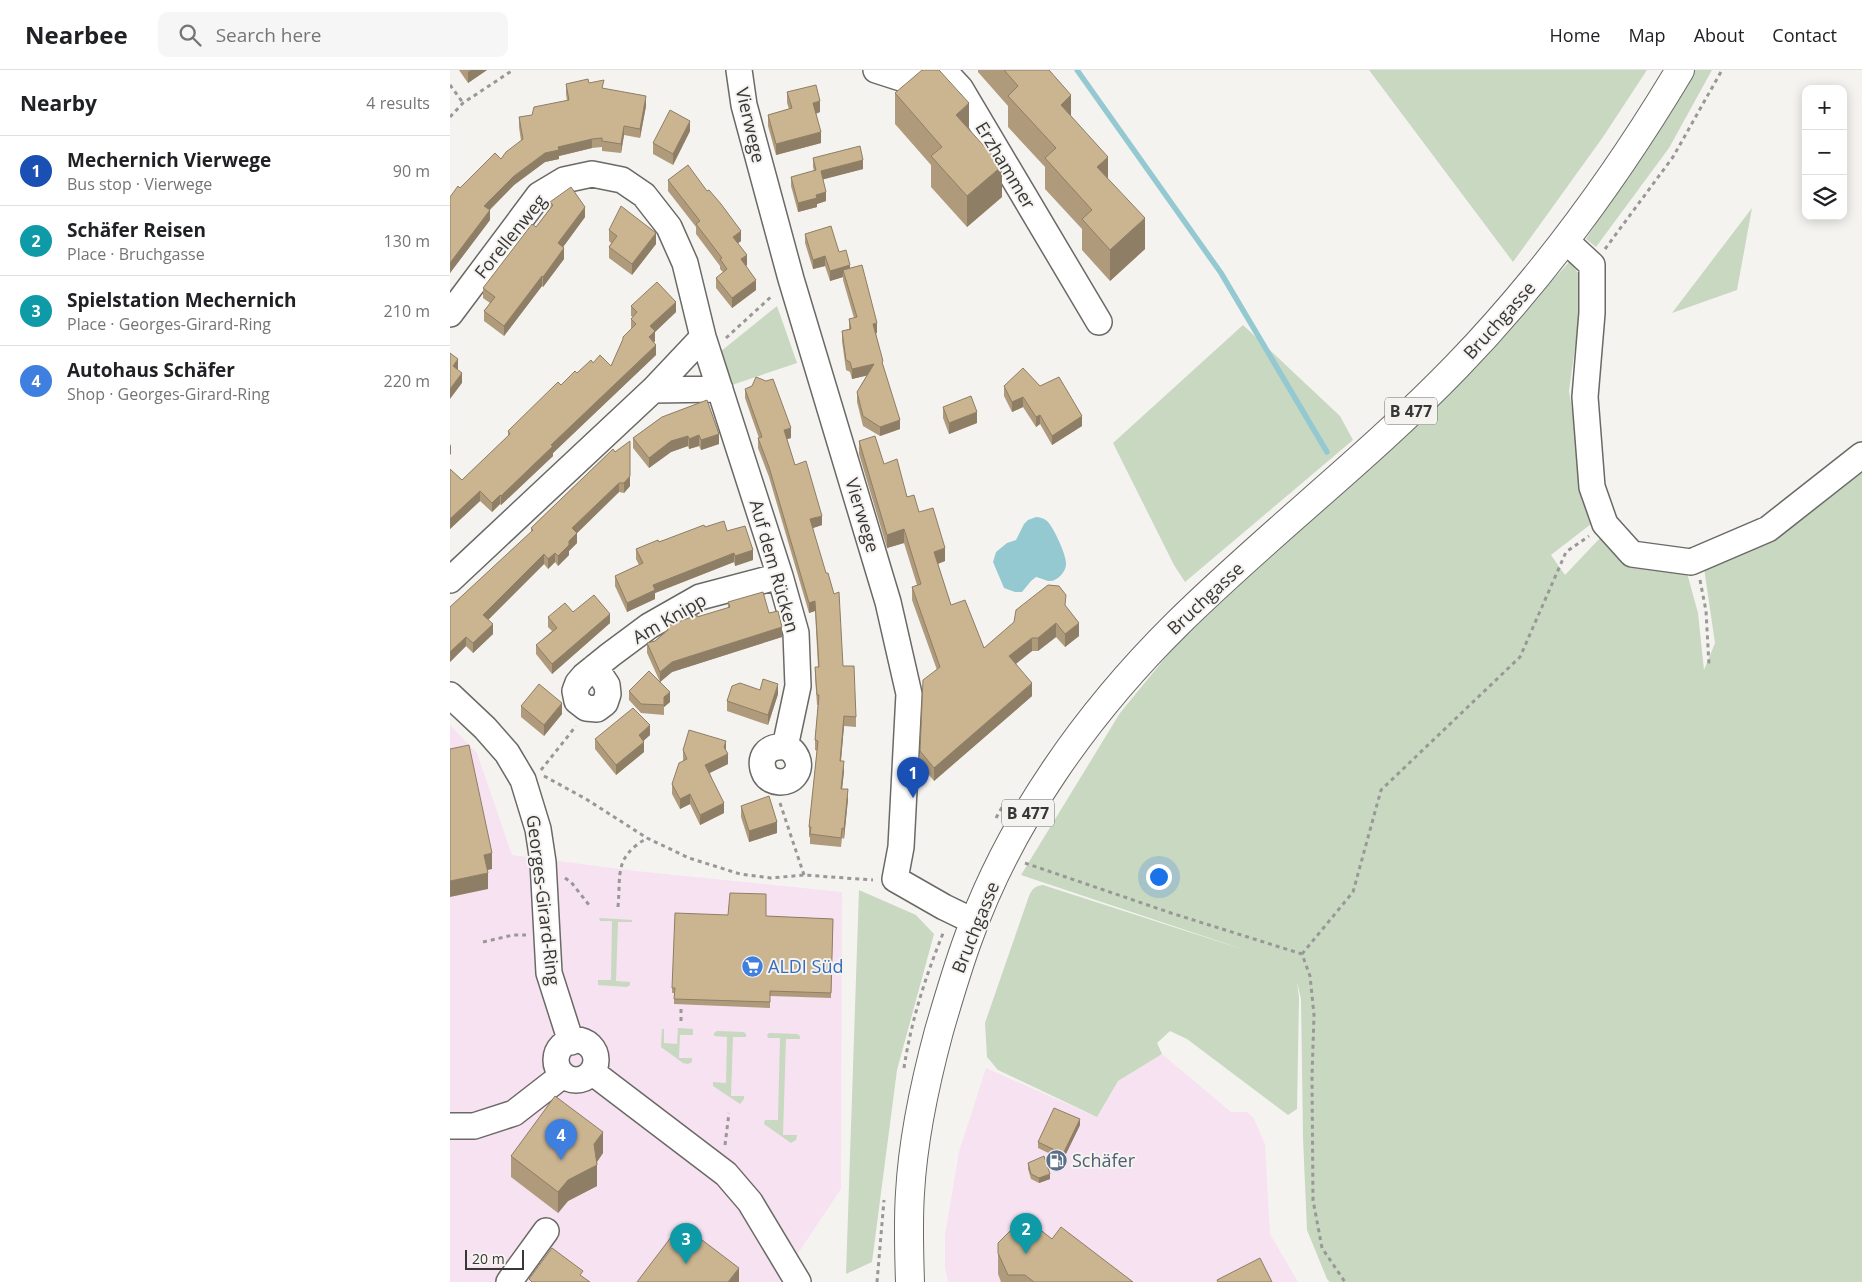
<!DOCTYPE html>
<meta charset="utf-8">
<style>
:root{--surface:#fff;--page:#f6f6f6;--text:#202124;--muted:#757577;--line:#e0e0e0;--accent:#7c7a21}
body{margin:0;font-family:"Open Sans",sans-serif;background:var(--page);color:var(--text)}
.controls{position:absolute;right:15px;top:15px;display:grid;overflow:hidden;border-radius:10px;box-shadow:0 2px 12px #0003}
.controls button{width:45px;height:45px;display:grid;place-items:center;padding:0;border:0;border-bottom:1px solid var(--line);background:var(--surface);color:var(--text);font:25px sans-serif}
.scale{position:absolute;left:15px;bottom:12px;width:59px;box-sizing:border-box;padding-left:5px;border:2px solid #383736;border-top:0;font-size:14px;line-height:18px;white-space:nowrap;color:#383736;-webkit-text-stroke:4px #f5f3f0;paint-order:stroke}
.you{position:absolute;left:708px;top:806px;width:18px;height:18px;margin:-12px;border:4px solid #fff;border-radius:50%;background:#1a73e8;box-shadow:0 0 0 8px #1a73e833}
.badge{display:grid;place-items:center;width:32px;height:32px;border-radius:50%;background:var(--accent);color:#fff;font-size:16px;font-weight:700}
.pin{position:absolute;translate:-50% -41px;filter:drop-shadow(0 1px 2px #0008)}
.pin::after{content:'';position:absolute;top:26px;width:18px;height:15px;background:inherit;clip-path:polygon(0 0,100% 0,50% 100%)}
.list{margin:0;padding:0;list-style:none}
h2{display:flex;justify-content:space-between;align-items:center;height:65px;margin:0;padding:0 20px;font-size:21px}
h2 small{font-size:16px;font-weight:400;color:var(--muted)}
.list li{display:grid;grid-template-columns:32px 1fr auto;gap:15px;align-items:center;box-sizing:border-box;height:70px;padding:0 20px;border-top:1px solid var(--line)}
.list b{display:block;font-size:19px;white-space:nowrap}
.list p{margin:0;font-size:16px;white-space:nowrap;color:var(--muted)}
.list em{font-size:16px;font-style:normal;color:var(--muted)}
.icon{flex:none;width:28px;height:28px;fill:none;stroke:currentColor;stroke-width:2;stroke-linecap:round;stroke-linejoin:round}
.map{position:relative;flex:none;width:1412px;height:1212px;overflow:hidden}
header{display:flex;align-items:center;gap:30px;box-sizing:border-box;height:70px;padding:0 25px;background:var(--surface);border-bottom:1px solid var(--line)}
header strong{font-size:24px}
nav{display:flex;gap:28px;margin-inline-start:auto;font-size:18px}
.search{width:350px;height:45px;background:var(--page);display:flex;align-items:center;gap:12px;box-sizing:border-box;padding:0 18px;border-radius:10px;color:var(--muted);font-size:19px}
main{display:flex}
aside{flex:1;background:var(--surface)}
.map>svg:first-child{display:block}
</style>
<header>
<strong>Nearbee</strong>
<div class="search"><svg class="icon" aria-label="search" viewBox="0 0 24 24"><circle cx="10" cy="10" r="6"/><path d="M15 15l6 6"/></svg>Search here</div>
<nav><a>Home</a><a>Map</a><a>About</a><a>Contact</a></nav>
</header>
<main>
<aside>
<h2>Nearby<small>4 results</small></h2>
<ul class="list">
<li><span class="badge" style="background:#1a4fb4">1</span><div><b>Mechernich Vierwege</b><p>Bus stop · Vierwege</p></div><em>90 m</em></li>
<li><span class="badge" style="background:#0f9aa8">2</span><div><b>Schäfer Reisen</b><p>Place · Bruchgasse</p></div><em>130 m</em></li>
<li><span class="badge" style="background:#0f9aa8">3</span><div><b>Spielstation Mechernich</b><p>Place · Georges-Girard-Ring</p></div><em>210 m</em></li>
<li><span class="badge" style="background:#3f7fe0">4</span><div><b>Autohaus Schäfer</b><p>Shop · Georges-Girard-Ring</p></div><em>220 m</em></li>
</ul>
</aside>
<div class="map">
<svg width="1412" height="1212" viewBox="0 0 1412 1212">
<rect width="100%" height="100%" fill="#f5f3f0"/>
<path fill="#f7e2f1" d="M0,655L27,683L62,785L186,801L392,822L391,1119L329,1212H0Z
M712,984L781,1042H797L803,1047L815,1074L820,1164L848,1212H498L495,1197V1165L509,1082L536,998L647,1047L668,1011Z"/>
<path fill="#c8d8c1" d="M919,0H1197L1153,67L1063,192Z
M1245,0H1262L1219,78L1146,177L1136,169Z
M1302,138L1287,220L1222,243Z
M1120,191L1134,212L1119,321L1141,454L1101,485L1115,505L1151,467L1237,503L1248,543L1254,600L1265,573L1254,498L1412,398V1212H880L877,1209L857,1160L853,1068L851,929L847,912L849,928L847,1039L838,1045L737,969L720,961L707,973L712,984L668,1011L647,1047L548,1000L537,987L535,953L579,826C582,819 585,816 593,815L798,881L571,805L670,643L756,538L1008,314Z
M327,236L347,293L276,317L265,286Z
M793,255L890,346L903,370L735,512L724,495L663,373Z
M409,820L466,845L484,864L447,1000L422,1192L396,1204Z
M149,848L182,850V852H168L166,911L180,912V915L177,917L148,915V910H161L162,851H150Z
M228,958L243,959V965H230L229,988H242V992L238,994L233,993L211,977L212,959H214V973L227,974Z
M267,961L294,962L296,964V967H283L281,1026H294V1029L290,1034L263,1016V1012L276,1013L277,967L264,966V963Z
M319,963L347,964L350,966V969H336L333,1065H347L346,1070L341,1073L314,1054L315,1050H328L330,968H318L317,965Z"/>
<path fill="#95c9d2" d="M586,447C590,447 593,448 597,451C603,456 617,486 616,494C616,502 607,512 598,511C594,510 591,508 586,507L581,511L572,522H565L554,518L543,492L546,482L557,473L566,470L574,454L578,450Z"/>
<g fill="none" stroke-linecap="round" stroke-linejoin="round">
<path stroke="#95c9d2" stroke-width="5.5" d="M627,0L771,203L877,382"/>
<defs>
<path id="minor" d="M289,0L294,35L341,209L438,532L459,624L451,777L445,809L494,837L525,852
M426,0L454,9L493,0L510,18L649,252
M1116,171L1142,195V243L1135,327L1142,417L1155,454L1182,484L1241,492L1318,459L1412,385
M0,244L89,125L114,110L142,104L172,110L194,125L219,157L235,193L253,267L330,506L346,563L348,616L335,677C317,675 307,688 315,704C321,714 338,715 345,705C353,695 346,680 335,677
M203,320L270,319
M0,510L203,320L253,267
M145,597L157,615L158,624L155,633L147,639L136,638L127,631L125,621L128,613L134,606L160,585L199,556L250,527L330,506
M0,625L35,658L57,683L73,710L88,759L93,792L99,903L121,972
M106 990a20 20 0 1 1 40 0a20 20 0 1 1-40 0Z
M142,1002L276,1104L300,1132L348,1212
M0,1056H24L64,1043L113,1005
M59,1212L96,1161"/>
<path id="major" d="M460,1212C459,1182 458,1152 460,1123C463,1068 475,1013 489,961C498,930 507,899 518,869C560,751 638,642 727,554C817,465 918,388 1006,297C1093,207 1166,107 1230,0"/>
</defs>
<use href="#minor" stroke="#6a6966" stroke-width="28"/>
<use href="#major" stroke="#6a6966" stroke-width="30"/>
<path stroke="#999896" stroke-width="3" stroke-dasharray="4 4" stroke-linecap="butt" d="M0,15L13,33
M0,47L13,33L63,0
M1155,179L1223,87L1272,0
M276,268L323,225
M1250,510L1256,541L1259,595
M91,700L126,656
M94,706L136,729L197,768L239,788L290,804L321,808L354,805L423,810
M330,733L354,805
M546,748L555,732
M575,793L721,843L852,884L860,906L864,945L862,1007L863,1130L872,1178L895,1212
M115,808L121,812L139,835
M168,837C171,802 164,788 197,768
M33,872L63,865H76
M852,884L903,822L931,720L1070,587L1116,482L1139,466
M231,951V935
M454,998C461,951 476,905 494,861
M275,1075L279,1043
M427,1212L434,1130"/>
<use href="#minor" stroke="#fff" stroke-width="25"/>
<use href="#major" stroke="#fff" stroke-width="28"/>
</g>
<path fill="#af9b7c" d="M9,0H37L18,13Z
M528,0H599L621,46L658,109L695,179L660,211L632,180V159L595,119V97L558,57V36L528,2Z
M139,13L196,36L190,68L174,65L171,83L152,81V77L142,78L109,86V89L95,92L64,115L40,140V150L0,203V127L10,118L51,89L71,71L69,57V47L82,45L117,31L116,24V14Z
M337,22L370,42L366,44L371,73L326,85L318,56V45L339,39L337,33Z
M445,23L519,59L552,127L517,157L481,117V95L445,54Z
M240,61L223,95L203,84V73Z
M363,88L413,99L373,109L376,131L367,134V137L348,142L341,116V107L364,101L363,97Z
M218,110L291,171L288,173L297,195L296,196L306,220L282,238L266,218V208L273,202L270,199V196L246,164V157L218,121Z
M100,132L135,147L113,177L114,189L93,217L92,216L54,266L34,251V241L40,233L33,228V218L86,157L100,138Z
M159,160L206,174L182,205L159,188V177L161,173L159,171Z
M355,164L389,182L400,198L427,263H426L433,296L450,359L430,366L413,356L407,332V322L417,305L402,309L400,302L396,300L392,271V261L399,259V249L404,248L393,210V207L380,211L375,196L363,199L355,173Z
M181,236L226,242L205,262V271L204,272L206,285L103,383V386L51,435L50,434L42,442L30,431L0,459V399L12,410L58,366V361L111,315L143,293L161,296L173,270V267L181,259V249L183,247L181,246Z
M554,316H590L632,356L602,375L590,354L586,357L573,337L562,342L554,326Z
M295,319L341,368L337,369L345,395L372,455L363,458L393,596L406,647V657L394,656L391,691L394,701L392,719L398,729L394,769L392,768L391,777L360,774V767H359V757L367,681L365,680V670L368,635H367L365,607V597H368L365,541L359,543L319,407L308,378V368H309L295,328Z
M493,337L527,353L499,364L493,348Z
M212,347L269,374L251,380L249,376L239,379L238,376L221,382L199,398L183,378V368Z
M409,371L434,394L469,442L495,491L488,494L501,535L534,578L616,537L629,566L615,577L606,567L588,581H582L566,594L582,626L484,711L470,694V681L487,600L462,530V517L467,515L454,473L437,478L409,384Z
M163,379L180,416L174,423L169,422L127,463V473L119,481V485L108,496L105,492L98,499L94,494L38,550L43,564L23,583L16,576L0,592V537L81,462V458Z
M255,457L277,461L303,490L285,496L284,492L205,523V529L177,542L165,516V506L189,495L186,489V479Z
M278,532L319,543L332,567L222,602L210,612L197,583V573L205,571L217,560V556L278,538Z
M123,542L160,553L102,604L86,584V575L102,561L98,557V547Z
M310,620L328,624L318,655L277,641V631Z
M179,621L220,632L214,637V645L191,643L179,630Z
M71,636L112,644L94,666L71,647Z
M200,665L193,671L194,682L166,705L145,679V669Z
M233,680L276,681L278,694L260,703L274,743L250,755L240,734L230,739L222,724V714L233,691Z
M291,736L327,763L299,772L291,747Z
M316,846L383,849L381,928L320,926V938L224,934V923H222V918Z
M630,1055L613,1090L588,1078V1072Z
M153,1083L147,1092V1116L118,1131L108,1143L61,1107V1086Z
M578,1093L600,1109L589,1113L581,1109L578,1099Z
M602,1169L683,1212H551L548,1204V1183Z"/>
<path fill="#8e7e65" d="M21,0H37L18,13V2Z
M621,25V56L611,35Z
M196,26V36L190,68V59Z
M370,31V42L363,44V33Z
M519,33V64L506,45Z
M240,51V61L223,95V84Z
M174,56V65L171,83V74Z
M371,62V73L326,85V74Z
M142,69V78L109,86V89L95,92L64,115L34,145V136L64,106L95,83L108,77Z
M658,87V118L647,97Z
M413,90V99L371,110V101Z
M552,96V127L517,157V126Z
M376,122V131L367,134V137L348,142V133L366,125Z
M135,137V147L108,184V173Z
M40,140V150L0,203V193Z
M695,148V179L660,211V180Z
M291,161V171L283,177V167Z
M206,163V174L182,205V194Z
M114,178V189L93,217V207Z
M297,185V195L291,199V189Z
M375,186V196L363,199V190Z
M400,195V205L393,200V207L380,211V201Z
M92,206V216L54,266V256Z
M306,210V220L282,238V228Z
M226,232V242L205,262V271L199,277V267L200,256Z
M427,253V263L423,264V254Z
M206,275V285L103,383V386L51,435V426L101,375Z
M8,289V299L3,306V296Z
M424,294V304L402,309V299Z
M12,303V313L0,329V319Z
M573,327V337L562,342V332Z
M527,342V353L499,364V353Z
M590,345V354L586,357V347Z
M632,346V356L602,375V366Z
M450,350V359L430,366V357Z
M341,358V368L334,370V360Z
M269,364V374L251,380V370Z
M249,365V376L239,379V369Z
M238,366V376L221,382L199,398V388L221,371Z
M1,374V384L0,385V376Z
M180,406V416L174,423V413Z
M169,413V422L122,468V458Z
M30,421V431L0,459V449Z
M50,425V434L42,442V433Z
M372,446V455L360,459V449Z
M454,459V473L437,478V465Z
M127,463V473L119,481V471Z
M119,475V485L108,496V486Z
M495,478V491L484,495V482Z
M303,480V490L285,496V486Z
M105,483V492L98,499V489Z
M284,483V492L205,523V529L177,542V533L203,515Z
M94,484V494L33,555V545Z
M365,531V541L359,543V533Z
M160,544V553L102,604V594Z
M606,553V567L588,581V568Z
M629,553V566L615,577V564Z
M43,554V564L23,583V573Z
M332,557V567L222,602L210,612V602L222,592Z
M16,567V576L0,592V582Z
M582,568V581L559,599V586Z
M582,613V626L484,711V698Z
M328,614V624L318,655V645Z
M220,622V632L214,637V645V627Z
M112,633V644L94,666V655Z
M394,646V656L390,701V691Z
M200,655V665L189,675V665Z
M276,671V681L278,684V694L255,705V695L274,677Z
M194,672V682L166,705V695Z
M394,691V701L391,729V719Z
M398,719V729L394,769V759Z
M240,724V734L230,739V729Z
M274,733V743L250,755V745Z
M327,752V763L299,772V761Z
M42,783V799L34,801V785Z
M38,803V819L0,827V811Z
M630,1049V1055L613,1090V1084Z
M153,1062V1083L144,1096V1074Z
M147,1095V1116L118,1131L108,1143V1122L118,1110Z
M600,1104V1109L589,1113V1108Z
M289,1198V1212H278Z"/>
<path fill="#cbb490" stroke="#8e7e65" d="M472,0H489L519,33L506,45L552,96L517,126L481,86L492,77L445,23Z
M554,0H599L621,25L611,35L658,87L647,97L695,148L660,180L632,149L642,140L595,88L606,78L558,26L568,16Z
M138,9L139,13L154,10L152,18L196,26L190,59L174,56L171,74L152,71V68L142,69L108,77L109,80L95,83L64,106L34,136L40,140L0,193V127L8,116L10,118L45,83L51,89L56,82L73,69L69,47L82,45L84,37L119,30L116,14Z
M366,15L370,31L363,33L371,62L326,74L318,45L342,38L337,22Z
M220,40L240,51L223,84L203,73Z
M410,76L413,90L371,101L376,122L366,125L367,128L348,133L341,107L366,100L363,88Z
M238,95L257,121L259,120L271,134L291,161L283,167L297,185L291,189L306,210L282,228L266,208L277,199L270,189L272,188L246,154L250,151L218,110Z
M121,117L135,137L108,173L114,178L93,207L92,206L54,256L34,241L45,227L33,218L82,154L86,157L103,135L100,132Z
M171,136L206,163L182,194L159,177L167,166L159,160Z
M381,156L389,182L396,180L400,195L380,201L375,186L363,190L355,164Z
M412,195L427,253L423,254L433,291L432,292L450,350L430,357L413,346L407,322L424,294L402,299L400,292L396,290L392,261L401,259L399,249L407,247L393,200Z
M207,212L226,232L200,256L205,261L199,267L206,275L101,375L103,376L51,426L50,425L42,433L30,421L0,449V399L12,410L60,364L58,361L108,312L111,315L125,301L127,303L141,290L143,293L150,285L161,296L173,269V267L186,254L181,249L187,242L181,236Z
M0,283L8,289L3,296L12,303L0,319Z
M573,298L590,316L609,307L632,346L602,366L590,345L586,347L573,327L562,332L554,316Z
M306,307L316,311L323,309L341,358L334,360L345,395L356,391L372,446L360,449L376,503H378L384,524L389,522L393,596H404L406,647L394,646L390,691H394L391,719H398L394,759L392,758L391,768L360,764L361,757H359L368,671L365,670L369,625H367L365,597H369L365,531L359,533L319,397L308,368L312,367L295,319L302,316Z
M521,326L527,342L499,353L493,337Z
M257,330L269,364L251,370L249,365L239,369L238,366L221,371L199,388L183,368L212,347Z
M425,366L434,394L447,389L457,427L464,425L469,442L483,438L495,478L484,482L501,535L515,530L534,578L564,552L566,540L598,515L609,516L616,525L615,535L629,553L615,564L606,553L588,568H582L559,586L582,613L484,698L470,681L473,610L490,597L462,517L471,514L454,459L437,465L409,371Z
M180,371V406L174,413H169L122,458L127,463L119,471V475L108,486L105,483L98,489L94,484L33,545L43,554L23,573L16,567L0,582V537L83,460L81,458L163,379L165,382Z
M274,451L277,461L295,456L303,480L285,486L284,483L203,515L205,520L177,533L165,506L193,493L186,479L208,470L209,472L254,455L255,457Z
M313,522L319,543L328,541L332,557L222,592L210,602L197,573L205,571L218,560L217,556L247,545V547L280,537L278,532Z
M144,525L160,544L102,594L86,575L107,558L98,547L115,533L123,542Z
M199,601L220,622L214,627V635L191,634L179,621Z
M313,609L328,614L318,645L277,631L282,616L290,613L310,620Z
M89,614L112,633L94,655L71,636Z
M183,638L200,655L189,665L194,672L166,695L145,669Z
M239,660L276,671L274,677L278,684L255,695L274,733L250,745L240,724L230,729L222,714L229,693L237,689L233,680Z
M19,675L42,783L34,785L38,803L0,811V679Z
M319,726L327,752L299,761L291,736Z
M280,823L316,824V846L383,849L381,923L320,921V932L224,929L225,918H222L225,843L278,845Z
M105,1026L153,1062L144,1074L147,1095L118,1110L108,1122L61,1086Z
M604,1038L630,1049L613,1084L588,1072Z
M594,1086L600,1104L589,1108L581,1104L578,1093Z
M574,1147L602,1169L611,1157L683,1212H584L575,1205H558L548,1183V1173Z
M231,1154L289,1198L278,1212H187Z
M102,1178L133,1201L130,1205L140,1212H82L79,1209Z
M810,1188L822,1212H768L767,1210Z"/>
<defs>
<symbol id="supermarket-disc" viewBox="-11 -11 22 22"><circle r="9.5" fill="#3f7fe0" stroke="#f5f3f0"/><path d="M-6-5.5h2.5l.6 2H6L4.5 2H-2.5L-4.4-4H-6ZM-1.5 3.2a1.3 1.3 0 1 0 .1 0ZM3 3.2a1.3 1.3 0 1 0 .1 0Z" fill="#fff"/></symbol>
<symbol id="fuel-disc" viewBox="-11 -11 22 22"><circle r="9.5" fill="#5c6f8a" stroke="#f5f3f0"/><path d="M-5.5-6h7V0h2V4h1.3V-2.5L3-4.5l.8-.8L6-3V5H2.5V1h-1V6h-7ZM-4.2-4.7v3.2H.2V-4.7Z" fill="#fff"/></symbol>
</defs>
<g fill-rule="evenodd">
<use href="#supermarket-disc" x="290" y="884" width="25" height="25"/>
<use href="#fuel-disc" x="594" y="1078" width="25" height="25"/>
</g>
<g text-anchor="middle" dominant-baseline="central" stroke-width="4" stroke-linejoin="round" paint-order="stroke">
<g fill="#f5f3f0" stroke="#716f6e" stroke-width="1">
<rect x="935" y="327.5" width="52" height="27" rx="4"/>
<rect x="552" y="729.5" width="52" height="27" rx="4"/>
</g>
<g font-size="16" font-weight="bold" fill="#383736">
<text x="961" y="341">B 477</text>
<text x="578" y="743">B 477</text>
</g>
<g font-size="18" fill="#383736" stroke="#f5f3f0">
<text transform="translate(301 55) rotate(77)">Vierwege</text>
<text transform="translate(556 95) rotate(59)">Erzhammer</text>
<text transform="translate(60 166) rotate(-51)">Forellenweg</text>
<text transform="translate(1049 250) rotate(-48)">Bruchgasse</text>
<text transform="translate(413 445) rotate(73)">Vierwege</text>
<text transform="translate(325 496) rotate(74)">Auf dem Rücken</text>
<text transform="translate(755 528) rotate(-43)">Bruchgasse</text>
<text transform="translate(219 548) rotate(-30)">Am Knipp</text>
<text transform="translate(94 830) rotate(83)">Georges-Girard-Ring</text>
<text transform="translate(525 857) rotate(-68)">Bruchgasse</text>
</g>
<g font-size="18" fill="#366cbe" stroke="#f5f3f0" text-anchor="start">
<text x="318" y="896">ALDI Süd</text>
</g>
<g font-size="18" fill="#4e5e75" stroke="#f5f3f0" text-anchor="start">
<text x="622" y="1090">Schäfer</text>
</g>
</g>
</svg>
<div class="controls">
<button>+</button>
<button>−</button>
<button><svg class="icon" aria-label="layers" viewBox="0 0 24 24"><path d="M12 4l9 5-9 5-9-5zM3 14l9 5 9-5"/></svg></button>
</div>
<div class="scale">20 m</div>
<div class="you"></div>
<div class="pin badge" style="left:463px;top:728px;background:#1a4fb4">1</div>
<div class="pin badge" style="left:576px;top:1184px;background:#0f9aa8">2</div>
<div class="pin badge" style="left:236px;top:1194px;background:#0f9aa8">3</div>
<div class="pin badge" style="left:111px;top:1090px;background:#3f7fe0">4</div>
</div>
</main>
